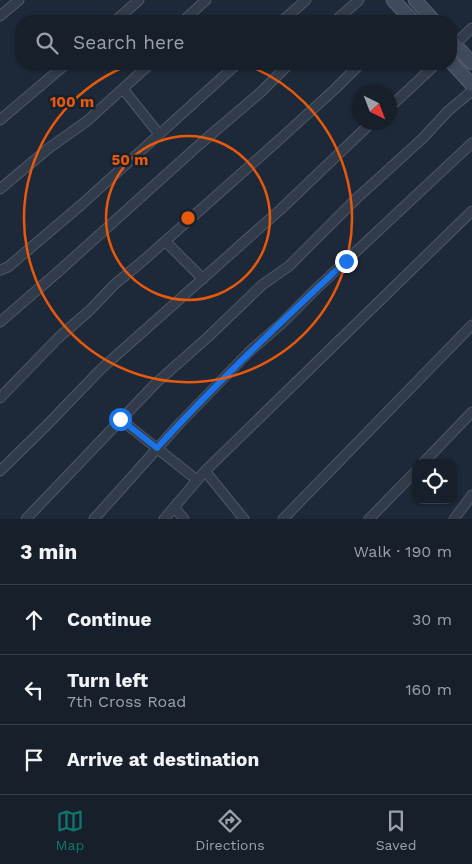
<!DOCTYPE html>
<meta charset="utf-8">
<style>
:root{--surface:#161f2a;--page:#1f2732;--text:#f1f3f6;--muted:#9ea2a8;--line:#353d47;--accent:#0f766e}
body{margin:0;font-family:"Work Sans",sans-serif;background:var(--page);color:var(--text)}
.controls{position:absolute;right:15px;bottom:15px;display:grid;overflow:hidden;border-radius:10px;box-shadow:0 1px 4px #0004}
.controls button{width:45px;height:45px;display:grid;place-items:center;padding:0;border:0;border-bottom:1px solid var(--line);background:var(--surface);color:var(--text);font:25px sans-serif}
.compass{position:absolute;left:352px;top:85px;width:45px;height:45px;border-radius:50%;background:var(--surface);box-shadow:0 1px 4px #0004;rotate:138deg}
.stop{position:absolute;width:15px;height:15px;margin:-11px;border:4px solid #1a73e8;border-radius:50%;background:#fff}
.stop.end{background:#1a73e8;border-color:#fff;box-shadow:0 1px 5px #0008}
.list{margin:0;padding:0;list-style:none}
h2{display:flex;justify-content:space-between;align-items:center;height:65px;margin:0;padding:0 20px;font-size:21px}
h2 small{font-size:16px;font-weight:400;color:var(--muted)}
.list li{display:grid;grid-template-columns:32px 1fr auto;gap:15px;align-items:center;box-sizing:border-box;height:70px;padding:0 20px;border-top:1px solid var(--line)}
.list b{display:block;font-size:19px;white-space:nowrap}
.list p{margin:0;font-size:16px;white-space:nowrap;color:var(--muted)}
.list em{font-size:16px;font-style:normal;color:var(--muted)}
.icon{flex:none;width:28px;height:28px;fill:none;stroke:currentColor;stroke-width:2;stroke-linecap:round;stroke-linejoin:round}
.map{position:relative;flex:none;width:472px;height:519px;overflow:hidden}
.search{position:absolute;background:var(--surface);box-shadow:0 1px 4px #0004;left:15px;right:15px;top:15px;height:55px;display:flex;align-items:center;gap:12px;box-sizing:border-box;padding:0 18px;border-radius:20px;color:var(--muted);font-size:19px}
.sheet{height:275px;background:var(--surface)}
nav{display:flex;justify-content:space-around;align-items:center;box-sizing:border-box;height:70px;border-top:1px solid var(--line);background:var(--surface);font-size:14px;color:var(--muted)}
nav a{display:grid;justify-items:center;gap:2px}
nav .on{color:var(--accent)}
.map>svg:first-child{display:block}
</style>
<div class="map">
<svg width="472" height="519" viewBox="0 0 472 519">
<rect width="100%" height="100%" fill="#1d2938"/>
<g fill="none" stroke-linecap="round" stroke-linejoin="round">
<defs>
<path id="minor" d="M0,16L19,0
M115,21L139,0
M183,21L206,0
M282,21L306,0
M335,21L359,0
M455,44L472,28
M123,89L159,134
M390,107L436,64
M0,120L66,64
M0,189L49,148L87,121L150,64
M165,241L203,279
M0,270L8,267L81,205L237,64
M0,322L59,271L200,144L261,92L289,64
M0,398L58,338L90,310L115,284L145,259L280,139L335,89L360,64
M120,419L197,480
M423,463L472,412
M0,471L47,425L101,369L281,209L372,122
M205,471L244,519
M174,507L184,519
M26,519L156,383L208,337L262,285L289,266L357,198L423,138L448,111L472,91
M94,519L181,422L250,351L281,324L316,289L472,143
M164,519L205,471L472,211
M283,519L472,325
M369,519L416,471
M454,519L472,495"/>
<path id="secondary" d="M393,0L413,21
M415,0L434,21
M451,40L472,63
M451,62L472,85"/>
</defs>
<use href="#minor" stroke="#4f5867" stroke-width="11"/>
<use href="#secondary" stroke="#4f5867" stroke-width="15"/>
<use href="#minor" stroke="#313b49" stroke-width="9"/>
<use href="#secondary" stroke="#3f4a5c" stroke-width="12"/>
</g>
<g fill="none" stroke-linecap="round" stroke-linejoin="round">
<path stroke="#1a73e8" stroke-width="6" d="M120,419L157,448C217,382 282,321 346,261"/>
</g>
<g fill="none" stroke="#e8590c" stroke-width="2.5">
<circle cx="188" cy="218" r="82"/>
<path d="M244 64A164 164 0 1 1 132 64"/>
</g>
<circle cx="188" cy="218" r="8" fill="#e8590c" stroke="#17202d" stroke-width="2.5"/>
<g font-size="15" text-anchor="middle" font-weight="bold" fill="#e8590c" stroke="#17202d" stroke-width="5" stroke-linejoin="round" paint-order="stroke">
<text x="72" y="107">100 m</text>
<text x="130" y="165">50 m</text>
</g>
</svg>
<div class="controls">
<button><svg class="icon" aria-label="locate" viewBox="0 0 24 24"><circle cx="12" cy="12" r="6"/><path d="M12 2v4M12 18v4M2 12h4M18 12h4"/></svg></button>
</div>
<svg class="compass" viewBox="-18 -18 36 36"><path d="M0-13l5 13h-10z" fill="#e53935"/><path d="M0 13l5-13h-10z" fill="#9ea2a8"/></svg>
<div class="stop" style="left:120px;top:419px"></div>
<div class="stop end" style="left:346px;top:261px"></div>
<div class="search"><svg class="icon" aria-label="search" viewBox="0 0 24 24"><circle cx="10" cy="10" r="6"/><path d="M15 15l6 6"/></svg>Search here</div>
</div>
<section class="sheet">
<h2>3 min<small>Walk · 190 m</small></h2>
<ul class="list">
<li><svg class="icon" aria-label="ahead" viewBox="0 0 24 24"><path d="M12 20V5M6 11l6-6 6 6"/></svg><div><b>Continue</b></div><em>30 m</em></li>
<li><svg class="icon" aria-label="left" viewBox="0 0 24 24"><path d="M17 20v-9H6M10 6l-5 5 5 5"/></svg><div><b>Turn left</b><p>7th Cross Road</p></div><em>160 m</em></li>
<li><svg class="icon" aria-label="arrive" viewBox="0 0 24 24"><path d="M6 21V4h12l-3 4 3 4H6"/></svg><div><b>Arrive at destination</b></div></li>
</ul>
</section>
<nav>
<a class="on"><svg class="icon" aria-label="map" viewBox="0 0 24 24"><path d="M3 6l6-2 6 2 6-2v14l-6 2-6-2-6 2zM9 4v14M15 6v14"/></svg>Map</a>
<a><svg class="icon" aria-label="directions" viewBox="0 0 24 24"><path d="M12 3l9 9-9 9-9-9zM9 14v-3h6M13 9l2 2-2 2"/></svg>Directions</a>
<a><svg class="icon" aria-label="saved" viewBox="0 0 24 24"><path d="M7 4h10v16l-5-4-5 4z"/></svg>Saved</a>
</nav>
